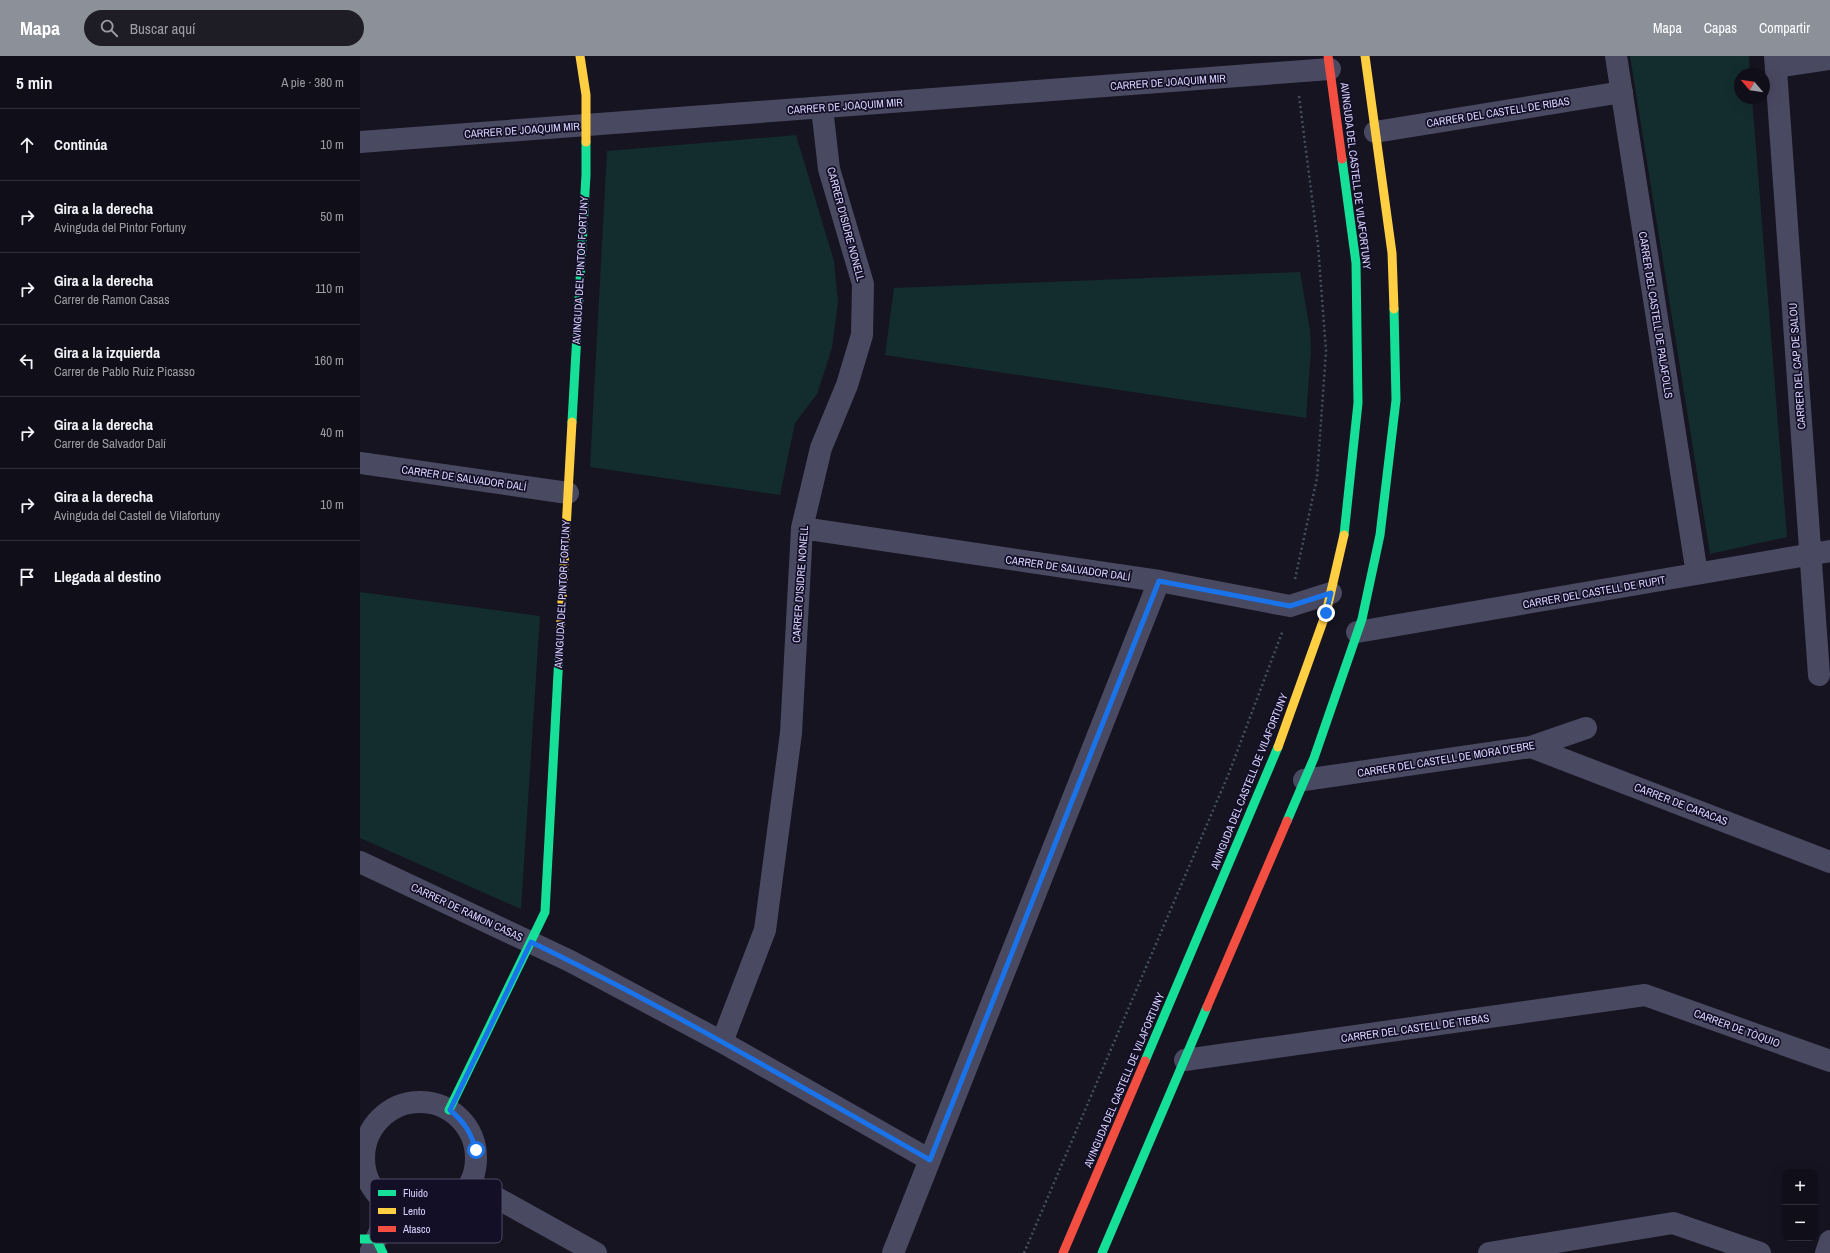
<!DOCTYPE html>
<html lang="es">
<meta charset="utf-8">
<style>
:root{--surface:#100f19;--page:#1e1d26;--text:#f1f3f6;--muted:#9c9ca2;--line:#302f38;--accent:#8c9099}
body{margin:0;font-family:"Archivo Narrow",sans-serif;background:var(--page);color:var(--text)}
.controls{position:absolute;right:12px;bottom:12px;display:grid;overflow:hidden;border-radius:8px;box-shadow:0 4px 16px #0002}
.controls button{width:36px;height:36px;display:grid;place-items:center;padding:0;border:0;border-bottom:1px solid var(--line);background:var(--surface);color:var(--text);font:20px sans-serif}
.compass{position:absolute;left:1374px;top:12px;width:36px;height:36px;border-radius:50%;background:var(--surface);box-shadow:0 4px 16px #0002;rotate:299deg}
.stop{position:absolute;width:12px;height:12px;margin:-9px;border:3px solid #1a73e8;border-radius:50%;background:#fff}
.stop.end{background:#1a73e8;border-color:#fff;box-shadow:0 1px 4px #0008}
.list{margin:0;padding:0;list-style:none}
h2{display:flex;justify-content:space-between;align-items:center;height:52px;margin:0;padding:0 16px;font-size:17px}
h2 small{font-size:13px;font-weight:400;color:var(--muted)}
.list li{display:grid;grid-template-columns:26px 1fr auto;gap:12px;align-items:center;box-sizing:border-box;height:72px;padding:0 16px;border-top:1px solid var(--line)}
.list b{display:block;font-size:15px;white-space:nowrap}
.list p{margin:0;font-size:13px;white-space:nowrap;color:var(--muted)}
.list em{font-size:13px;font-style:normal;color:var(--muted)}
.icon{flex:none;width:22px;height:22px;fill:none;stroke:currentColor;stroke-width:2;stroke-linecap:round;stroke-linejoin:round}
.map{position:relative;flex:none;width:1470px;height:1197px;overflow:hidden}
header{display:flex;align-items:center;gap:24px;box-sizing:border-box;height:56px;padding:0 20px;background:var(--accent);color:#fff}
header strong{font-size:19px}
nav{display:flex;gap:22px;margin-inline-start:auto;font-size:14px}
.search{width:280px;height:36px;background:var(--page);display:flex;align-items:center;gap:10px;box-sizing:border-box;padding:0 14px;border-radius:22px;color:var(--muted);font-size:15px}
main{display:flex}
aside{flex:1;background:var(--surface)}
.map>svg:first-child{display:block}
</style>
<header>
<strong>Mapa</strong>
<div class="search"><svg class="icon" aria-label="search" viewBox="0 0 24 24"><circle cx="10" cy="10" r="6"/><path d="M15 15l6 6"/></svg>Buscar aquí</div>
<nav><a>Mapa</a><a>Capas</a><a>Compartir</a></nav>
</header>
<main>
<aside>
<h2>5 min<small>A pie · 380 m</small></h2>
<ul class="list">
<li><svg class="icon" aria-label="ahead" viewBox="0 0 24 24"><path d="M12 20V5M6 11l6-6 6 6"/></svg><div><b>Continúa</b></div><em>10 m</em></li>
<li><svg class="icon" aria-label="right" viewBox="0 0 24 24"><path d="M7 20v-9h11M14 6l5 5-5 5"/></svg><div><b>Gira a la derecha</b><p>Avinguda del Pintor Fortuny</p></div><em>50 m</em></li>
<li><svg class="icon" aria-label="right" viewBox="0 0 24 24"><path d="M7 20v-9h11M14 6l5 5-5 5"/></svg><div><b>Gira a la derecha</b><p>Carrer de Ramon Casas</p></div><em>110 m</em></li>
<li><svg class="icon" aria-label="left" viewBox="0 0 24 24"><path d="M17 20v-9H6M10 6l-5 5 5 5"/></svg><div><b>Gira a la izquierda</b><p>Carrer de Pablo Ruiz Picasso</p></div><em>160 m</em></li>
<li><svg class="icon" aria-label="right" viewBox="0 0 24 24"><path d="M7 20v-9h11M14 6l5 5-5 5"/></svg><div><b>Gira a la derecha</b><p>Carrer de Salvador Dalí</p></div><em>40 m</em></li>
<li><svg class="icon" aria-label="right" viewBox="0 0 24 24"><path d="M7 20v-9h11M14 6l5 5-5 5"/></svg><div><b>Gira a la derecha</b><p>Avinguda del Castell de Vilafortuny</p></div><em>10 m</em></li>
<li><svg class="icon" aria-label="arrive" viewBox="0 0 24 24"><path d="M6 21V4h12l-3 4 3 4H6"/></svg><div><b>Llegada al destino</b></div></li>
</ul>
</aside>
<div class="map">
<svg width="1470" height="1197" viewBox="0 0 1470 1197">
<rect width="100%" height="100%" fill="#161421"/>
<path fill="#132c2d" d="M1270,0H1389L1390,18H1380V42H1392L1427,481L1350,498Z
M436,79L474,205L478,246L472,292L457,338L435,367L420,439L230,411L247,95Z
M940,216L950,274L951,294L946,362L525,299L534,232Z
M0,536L180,560L161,853L0,782Z"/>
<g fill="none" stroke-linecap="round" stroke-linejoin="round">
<path stroke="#44505f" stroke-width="2.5" stroke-dasharray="2 3" stroke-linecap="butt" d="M935,523L957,422L966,295L958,189L939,40
M664,1197L869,717L923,574"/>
<path stroke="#4a4962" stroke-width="22" d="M1256,0L1337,518
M1415,0L1459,619
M1416,11L1470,3
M1015,76L1262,36
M0,86L970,13
M0,407L208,437
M442,472L799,525L930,550L971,537
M997,576L1470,495
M1171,691L1470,806
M944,724L1171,691L1226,672
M0,806L210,905L362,986L570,1104
M362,986L405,874L431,677L442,472L461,392L487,329L502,279L503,228L469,113L462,52
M825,1004L1285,939L1470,1005
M4 1102a56 56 0 1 1 112 0a56 56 0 1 1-112 0Z
M110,1127L236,1197
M10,1197L31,1150
M533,1197L799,525
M1129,1197L1313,1167L1400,1197
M1466,1197L1470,1185"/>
<path stroke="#16e098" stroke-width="9" d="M982,103L996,207L998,347L984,479
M212,366L226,119V86
M927,765L954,702L1002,563L1020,479L1036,344L1034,253
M785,1005L918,691
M89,1054L185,856L199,599
M0,1183H16L23,1197
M742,1197L847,951"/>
<path stroke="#ffcf43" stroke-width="9" d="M220,0L226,39V86
M1005,0L1032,197L1034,253
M199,599L212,366
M918,691L966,557L984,479"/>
<path stroke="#f24e42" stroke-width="9" d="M968,0L982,103
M847,951L927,765
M703,1197L785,1005"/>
</g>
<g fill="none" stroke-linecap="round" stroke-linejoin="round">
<path stroke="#1a73e8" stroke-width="5" d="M116,1094C110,1075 105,1067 90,1054L171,886C308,952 438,1029 570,1104L799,525L930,550L971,537L966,557"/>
</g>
<g text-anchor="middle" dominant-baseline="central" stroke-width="3.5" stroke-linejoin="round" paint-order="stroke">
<g font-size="11" fill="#d9d4ff" stroke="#130f26">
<text transform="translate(808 26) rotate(-4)">CARRER DE JOAQUIM MIR</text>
<text transform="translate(485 50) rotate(-4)">CARRER DE JOAQUIM MIR</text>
<text transform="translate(1138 56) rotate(-9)">CARRER DEL CASTELL DE RIBAS</text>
<text transform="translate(162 74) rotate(-4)">CARRER DE JOAQUIM MIR</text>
<text transform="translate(996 120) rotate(83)">AVINGUDA DEL CASTELL DE VILAFORTUNY</text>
<text transform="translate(486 168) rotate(75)">CARRER D'ISIDRE NONELL</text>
<text transform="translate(220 214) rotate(-87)">AVINGUDA DEL PINTOR FORTUNY</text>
<text transform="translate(1296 259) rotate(81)">CARRER DEL CASTELL DE PALAFOLLS</text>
<text transform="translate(1437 310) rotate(-94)">CARRER DEL CAP DE SALOU</text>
<text transform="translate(104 422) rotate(8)">CARRER DE SALVADOR DALÍ</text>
<text transform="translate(708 512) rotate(8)">CARRER DE SALVADOR DALÍ</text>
<text transform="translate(440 528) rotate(-86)">CARRER D'ISIDRE NONELL</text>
<text transform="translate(1234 536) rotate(-10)">CARRER DEL CASTELL DE RUPIT</text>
<text transform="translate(202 538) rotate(-87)">AVINGUDA DEL PINTOR FORTUNY</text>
<text transform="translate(1086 703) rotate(-9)">CARRER DEL CASTELL DE MORA D'EBRE</text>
<text transform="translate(889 725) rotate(-68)">AVINGUDA DEL CASTELL DE VILAFORTUNY</text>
<text transform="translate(1321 748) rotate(21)">CARRER DE CARACAS</text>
<text transform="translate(107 856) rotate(25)">CARRER DE RAMON CASAS</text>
<text transform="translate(1055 972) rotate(-8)">CARRER DEL CASTELL DE TIEBAS</text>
<text transform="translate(1377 972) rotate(20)">CARRER DE TÒQUIO</text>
<text transform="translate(764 1024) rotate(-67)">AVINGUDA DEL CASTELL DE VILAFORTUNY</text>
</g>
</g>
<rect x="10" y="1123" width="132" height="64" rx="6" fill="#130f26" stroke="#4e4a67" stroke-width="1"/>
<rect x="18" y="1134" width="18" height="6" fill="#16e098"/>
<rect x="18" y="1152" width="18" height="6" fill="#ffcf43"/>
<rect x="18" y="1170" width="18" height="6" fill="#f24e42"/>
<g font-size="11" fill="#d9d4ff">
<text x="43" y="1141">Fluido</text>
<text x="43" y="1159">Lento</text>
<text x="43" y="1177">Atasco</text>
</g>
</svg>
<div class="controls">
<button>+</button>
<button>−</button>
</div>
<svg class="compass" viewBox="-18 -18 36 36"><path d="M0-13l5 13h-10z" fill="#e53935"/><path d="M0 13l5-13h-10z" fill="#9c9ca2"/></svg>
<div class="stop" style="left:116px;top:1094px"></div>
<div class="stop end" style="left:966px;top:557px"></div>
</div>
</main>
